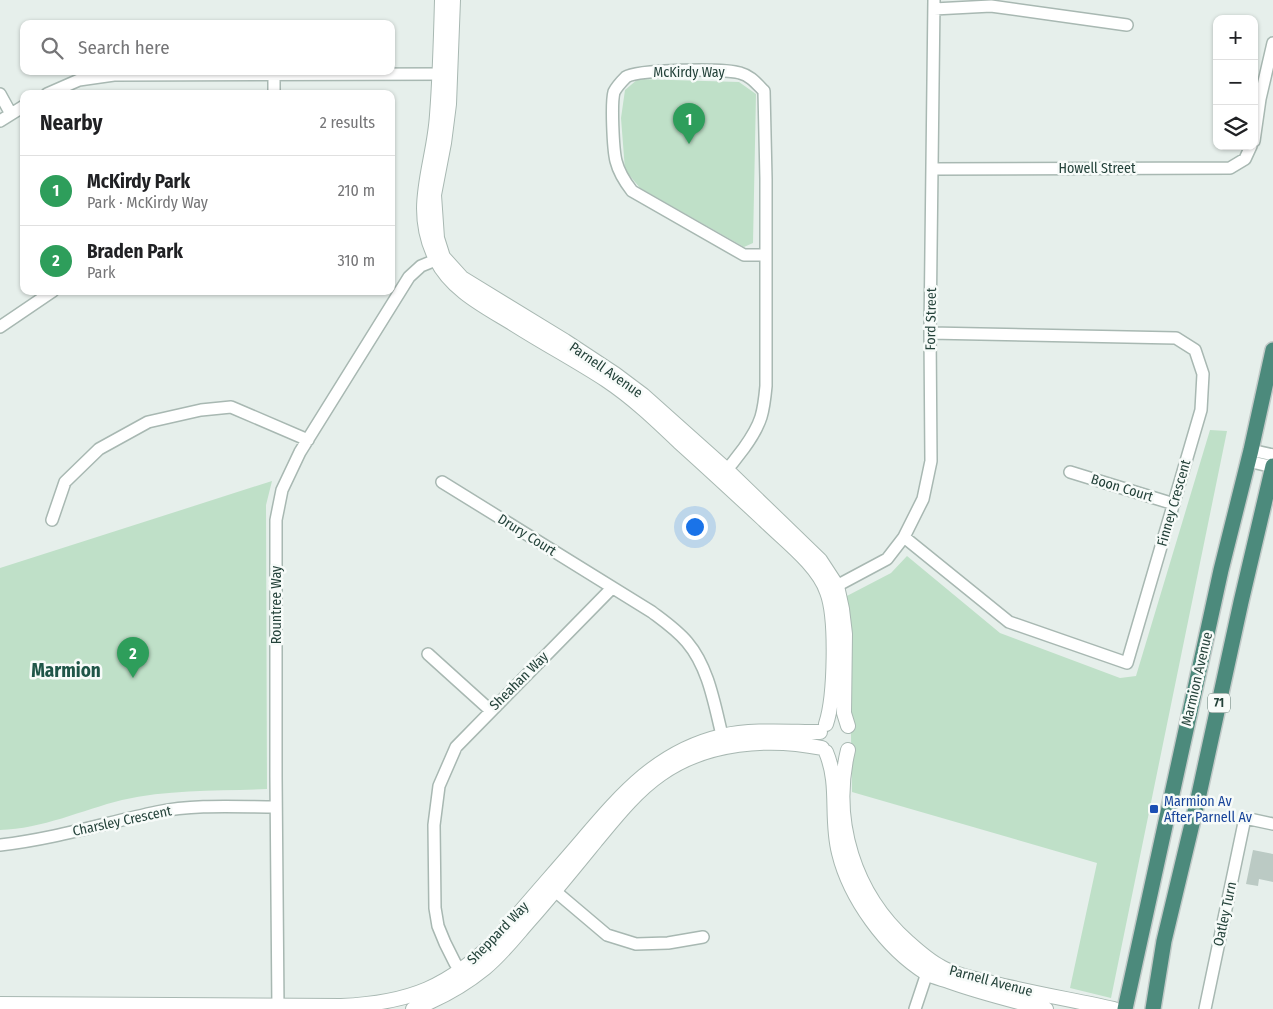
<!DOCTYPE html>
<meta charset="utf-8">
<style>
:root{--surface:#fff;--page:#f2f2f2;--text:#202124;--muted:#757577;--line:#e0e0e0;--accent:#7f4e3f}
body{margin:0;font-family:"Fira Sans Condensed",sans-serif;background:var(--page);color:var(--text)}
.controls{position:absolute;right:15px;top:15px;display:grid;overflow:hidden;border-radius:10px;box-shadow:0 1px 4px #0004}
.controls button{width:45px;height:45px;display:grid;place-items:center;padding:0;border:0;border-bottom:1px solid var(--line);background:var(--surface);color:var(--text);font:25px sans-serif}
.you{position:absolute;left:694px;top:526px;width:18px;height:18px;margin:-12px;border:4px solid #fff;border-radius:50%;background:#1a73e8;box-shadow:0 0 0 8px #1a73e833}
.badge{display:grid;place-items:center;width:32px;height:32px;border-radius:50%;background:var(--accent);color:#fff;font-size:16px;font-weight:700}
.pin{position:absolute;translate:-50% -41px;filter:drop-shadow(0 1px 2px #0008)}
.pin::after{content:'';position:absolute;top:26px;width:18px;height:15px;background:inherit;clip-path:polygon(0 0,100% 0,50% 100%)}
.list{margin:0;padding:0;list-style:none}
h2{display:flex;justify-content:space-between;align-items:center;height:65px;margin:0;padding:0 20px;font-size:21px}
h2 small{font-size:16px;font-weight:400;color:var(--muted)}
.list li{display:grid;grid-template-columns:32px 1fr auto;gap:15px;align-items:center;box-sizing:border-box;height:70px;padding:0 20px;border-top:1px solid var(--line)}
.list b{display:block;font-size:19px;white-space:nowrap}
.list p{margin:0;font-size:16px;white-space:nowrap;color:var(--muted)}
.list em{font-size:16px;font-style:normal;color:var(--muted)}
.icon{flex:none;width:28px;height:28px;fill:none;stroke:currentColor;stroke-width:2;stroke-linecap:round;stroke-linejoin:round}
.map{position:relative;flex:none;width:1273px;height:1009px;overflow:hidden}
.search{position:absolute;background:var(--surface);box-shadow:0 1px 4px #0004;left:20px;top:20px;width:375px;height:55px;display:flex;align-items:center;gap:12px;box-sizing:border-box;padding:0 18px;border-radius:10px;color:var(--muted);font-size:19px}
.panel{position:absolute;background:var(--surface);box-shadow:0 1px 4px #0004;left:20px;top:90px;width:375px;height:205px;border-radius:10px}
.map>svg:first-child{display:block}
</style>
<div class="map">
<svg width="1273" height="1009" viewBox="0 0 1273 1009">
<rect width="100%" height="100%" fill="#e6efeb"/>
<path fill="#bfe0c8" d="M638,79L739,82L756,94L753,243L744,247L640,188L625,170L621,118L625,90Z
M1210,430L1227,431L1111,998L1070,988L1097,863L852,792L849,627L843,598L891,573L907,556L1000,633L1120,678L1136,676Z
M272,481L266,505L267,789C220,791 169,789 122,800C82,810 42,829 0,830V568Z"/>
<path fill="#bbcac4" d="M1253,850L1273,854V882L1259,879L1258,886L1246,884Z"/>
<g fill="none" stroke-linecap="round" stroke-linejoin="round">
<defs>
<path id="minor" d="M934,9L991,6L1127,25
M0,94L11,114
M47,94L79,80L114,75L448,74
M274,94V74
M0,121L24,106
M1254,141L1260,99L1273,43
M933,169L1230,168L1245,159L1251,146
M0,327L53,291
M1251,450L1273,455
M1248,461L1273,467
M1070,472L1174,504
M721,476C735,461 755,436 761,417C764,407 765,397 766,386V179L764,91C756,83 751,76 740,73C726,68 637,69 626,77C623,80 616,88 614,92C611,103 613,149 616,161C619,173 625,182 632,191L744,255H765
M442,482L652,612C664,621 677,630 687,642C710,669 715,709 724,743
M52,520L65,482L99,449L148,422L201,410L231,407L308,440
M904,537L1009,622L1127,663L1201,410L1203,374L1195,350L1176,338L930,333
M829,590L887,559L904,537L923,499L931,461L930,333L934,0
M428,654L490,710
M0,845C54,839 105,823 157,812C195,804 237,807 276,807
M555,891L607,935L636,944L668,943L703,937
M464,976L455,963L445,943L438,926L435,908L434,825L439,786L456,747L612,588
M278,1009L276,777V520L282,490L300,452L409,277L421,266L443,257
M915,1009L927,973L931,966
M1205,1009L1245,818L1273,824"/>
<path id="tertiary" d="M442,0C441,38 440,77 437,115C434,166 410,208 436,259C452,291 486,307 515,325C545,344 577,361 606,380C633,398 656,420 679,442C708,468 736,494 764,520C784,540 818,565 827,592C837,618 835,697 826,724
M453,0L449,104L444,143L434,195L437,238L443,257L462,278L565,341L615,374L643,395L727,470L820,560L837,586L842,609L845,634L844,713L848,726
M848,750C831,821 854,894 908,942C918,951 929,961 941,967C957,976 975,979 992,983C1032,993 1073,1000 1114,1009
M826,752C840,785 830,818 839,853C850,898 886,948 926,973C933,977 943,979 951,982C982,993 1014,1001 1046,1009
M0,1004L341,1006C410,1003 449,987 498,938C522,909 547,881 572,852C616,801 653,752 722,736C752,729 789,732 820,732
M413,1009C439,999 463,986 485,968C502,954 515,937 529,921C552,895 573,869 595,842C615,818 635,792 661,774C706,742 769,737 822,748"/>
<path id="trunk" d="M1125,1009L1221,570L1251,450L1273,350
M1153,1009L1164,941L1198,799L1241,602L1273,466"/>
</defs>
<use href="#minor" stroke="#a8b8b2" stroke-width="14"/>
<use href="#tertiary" stroke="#a8b8b2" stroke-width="16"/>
<use href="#trunk" stroke="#c2cac8" stroke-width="18"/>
<use href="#minor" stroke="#fff" stroke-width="11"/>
<use href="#tertiary" stroke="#fff" stroke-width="14"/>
<use href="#trunk" stroke="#4c8a7c" stroke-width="15"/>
</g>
<rect fill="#1a4fb4" stroke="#f7fbf9" stroke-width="2" x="1149" y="804" width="10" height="10" rx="2.5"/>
<g text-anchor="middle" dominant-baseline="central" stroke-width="5" stroke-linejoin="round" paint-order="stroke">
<rect fill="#f7fbf9" stroke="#637a73" stroke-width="1" x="1208" y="693.5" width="22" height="19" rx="4"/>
<g font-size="12" font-weight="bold" fill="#24423a">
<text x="1219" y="703">71</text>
</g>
<g font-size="14" fill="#24423a" stroke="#f7fbf9">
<text x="689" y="72">McKirdy Way</text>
<text x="1097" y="168">Howell Street</text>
<text transform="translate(931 319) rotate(-89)">Ford Street</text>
<text transform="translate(606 370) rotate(35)">Parnell Avenue</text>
<text transform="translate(1122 488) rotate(17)">Boon Court</text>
<text transform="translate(1174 503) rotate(-74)">Finney Crescent</text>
<text transform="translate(527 535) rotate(32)">Drury Court</text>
<text transform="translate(276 605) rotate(-90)">Rountree Way</text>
<text transform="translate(1197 679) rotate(-77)">Marmion Avenue</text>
<text transform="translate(519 681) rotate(-45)">Sheahan Way</text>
<text transform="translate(122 821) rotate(-12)">Charsley Crescent</text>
<text transform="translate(1225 914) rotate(-78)">Oatley Turn</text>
<text transform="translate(498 933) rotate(-46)">Sheppard Way</text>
<text transform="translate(991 981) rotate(15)">Parnell Avenue</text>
</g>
<g font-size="14" fill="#164399" stroke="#f7fbf9" text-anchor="start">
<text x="1164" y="801">Marmion Av<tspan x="1164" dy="16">After Parnell Av</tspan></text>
</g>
<g font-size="19" font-weight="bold" fill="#1f5548" stroke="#f7fbf9">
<text x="66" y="670">Marmion</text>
</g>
</g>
</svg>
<div class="controls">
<button>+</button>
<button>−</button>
<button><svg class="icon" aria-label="layers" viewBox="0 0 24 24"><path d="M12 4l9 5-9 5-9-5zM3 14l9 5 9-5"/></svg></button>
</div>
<div class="you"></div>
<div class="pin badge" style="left:689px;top:144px;background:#2e9e5b">1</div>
<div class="pin badge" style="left:133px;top:678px;background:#2e9e5b">2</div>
<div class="search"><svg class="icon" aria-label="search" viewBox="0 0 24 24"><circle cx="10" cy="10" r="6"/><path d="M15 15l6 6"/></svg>Search here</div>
<section class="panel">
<h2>Nearby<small>2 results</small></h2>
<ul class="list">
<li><span class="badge" style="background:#2e9e5b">1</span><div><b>McKirdy Park</b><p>Park · McKirdy Way</p></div><em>210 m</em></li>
<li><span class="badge" style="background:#2e9e5b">2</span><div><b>Braden Park</b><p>Park</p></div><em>310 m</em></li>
</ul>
</section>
</div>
